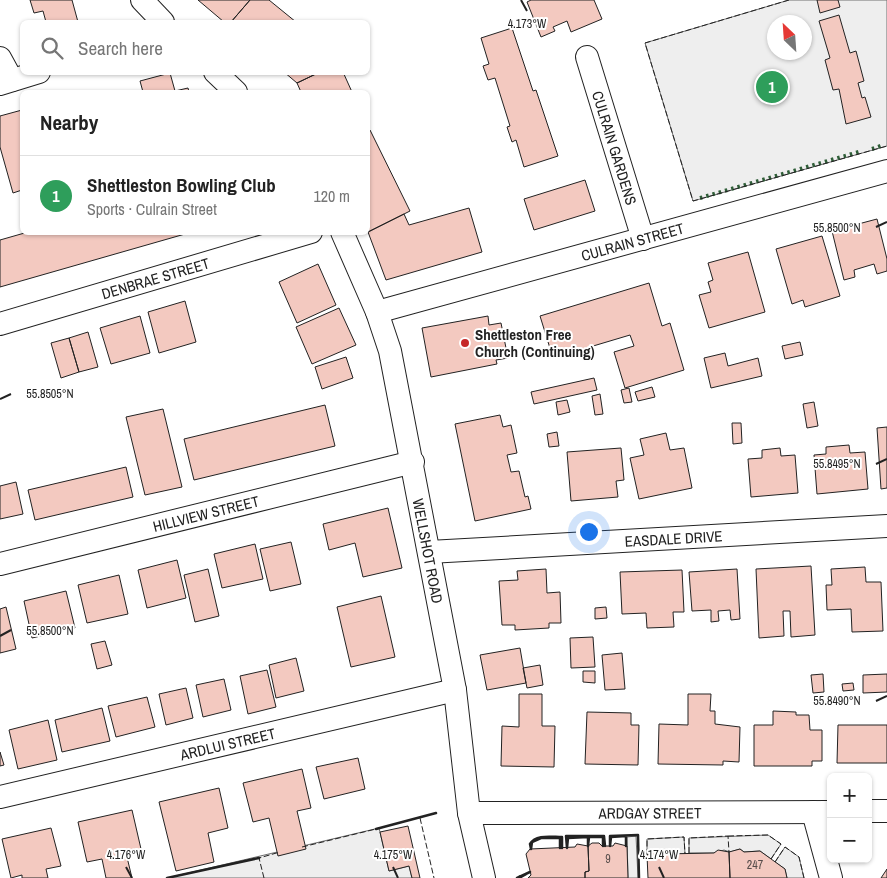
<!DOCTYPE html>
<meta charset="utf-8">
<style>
:root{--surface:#fff;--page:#f2f2f2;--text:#222;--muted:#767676;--line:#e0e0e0;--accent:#b45309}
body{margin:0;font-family:"Archivo Narrow",sans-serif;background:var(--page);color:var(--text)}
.controls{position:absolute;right:15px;bottom:15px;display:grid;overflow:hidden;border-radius:8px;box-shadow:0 1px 4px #0004}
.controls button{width:45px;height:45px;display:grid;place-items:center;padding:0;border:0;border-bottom:1px solid var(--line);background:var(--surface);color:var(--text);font:25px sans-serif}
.compass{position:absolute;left:767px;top:15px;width:45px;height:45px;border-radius:50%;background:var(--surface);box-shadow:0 1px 4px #0004;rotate:335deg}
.you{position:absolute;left:588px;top:531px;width:18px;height:18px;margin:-12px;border:4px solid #fff;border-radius:50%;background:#1a73e8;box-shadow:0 0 0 8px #1a73e833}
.badge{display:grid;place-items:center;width:32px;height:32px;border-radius:50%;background:var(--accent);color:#fff;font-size:16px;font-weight:700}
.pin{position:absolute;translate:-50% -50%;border:2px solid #fff;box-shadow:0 1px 5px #0006}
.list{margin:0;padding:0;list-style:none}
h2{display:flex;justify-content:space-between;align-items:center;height:65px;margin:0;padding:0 20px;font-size:21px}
h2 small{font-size:16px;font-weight:400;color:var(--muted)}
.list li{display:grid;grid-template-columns:32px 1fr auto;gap:15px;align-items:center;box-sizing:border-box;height:80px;padding:0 20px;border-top:1px solid var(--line)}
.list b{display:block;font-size:19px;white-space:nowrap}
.list p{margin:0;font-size:16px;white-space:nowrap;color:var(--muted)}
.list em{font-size:16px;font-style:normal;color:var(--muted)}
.icon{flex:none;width:28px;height:28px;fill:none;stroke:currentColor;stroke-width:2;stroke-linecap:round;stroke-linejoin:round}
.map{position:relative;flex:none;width:887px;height:878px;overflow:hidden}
.search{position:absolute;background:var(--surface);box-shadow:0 1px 4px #0004;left:20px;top:20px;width:350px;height:55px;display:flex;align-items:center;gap:12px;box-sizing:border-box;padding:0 18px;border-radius:8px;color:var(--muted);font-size:19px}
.panel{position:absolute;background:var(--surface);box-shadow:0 1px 4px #0004;left:20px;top:90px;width:350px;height:145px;border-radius:8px}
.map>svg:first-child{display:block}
</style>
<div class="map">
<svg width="887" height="878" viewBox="0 0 887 878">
<rect width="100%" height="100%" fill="#fff"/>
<path fill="#eee" stroke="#6f6f6f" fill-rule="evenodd" d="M789,0H887V146L693,201L645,43ZM774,22H804V52H774Z
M379,828L389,871L409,866L412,878H167Z
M768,835L781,844L771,859L760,851L744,852L740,849L730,852L724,850L714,853H689V838Z
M636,836L638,878H628L627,837Z
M684,837L685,854H662L658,852L647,855V839Z
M785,847L799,857L804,878H787L785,869L775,862Z"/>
<path fill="#f3c9c0" stroke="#222" d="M30,0H72L78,22H46L43,11L34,13Z
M198,0H250L231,22H224Z
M250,0H269L296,22H231Z
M531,0H594L602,19L571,32L567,21L553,27L555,31L541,37L527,2Z
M817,0H838L840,7L820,13Z
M839,15L850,53L856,51L864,81L858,83L862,98L865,97L871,117L846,124L839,89L833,90L825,60L830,58L819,21Z
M512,28L533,91L536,90L558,156L524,167L516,140L512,142L507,127L510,126L495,78L488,80L483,66L489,64L481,38Z
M284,72H320L297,83Z
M320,72H343L352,92H301L297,83Z
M170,73L175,91L188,88L189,92H143L140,81Z
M22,110V190L13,193L0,147V116Z
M370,130L410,211L368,232V132Z
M585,180L595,211L534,230L524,199Z
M469,208L482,252L386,280L368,232L404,214L409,225Z
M877,219L887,259V271L877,274L874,264L854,270L855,277L844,280L832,231Z
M28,232H192L0,287V240Z
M822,236L840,296L805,307L803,300L792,304L776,249Z
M748,252L765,312L709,328L699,295L711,292L708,282L713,280L708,263Z
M318,264L336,305L297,323L279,282Z
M649,283L662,326L670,323L684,370L625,388L614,352L634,346L630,335L553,358L540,316Z
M185,301L196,342L159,353L148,312Z
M339,308L356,345L312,364L296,327Z
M140,316L150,353L111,364L100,328Z
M488,316L489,325L501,323L508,358L496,360L497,364L431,377L422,328Z
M88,332L98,367L79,372L69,338Z
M69,338L79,372L61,378L51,343Z
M800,342L803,355L785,359L782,346Z
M725,353L728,366L758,358L762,376L711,388L704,358Z
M346,357L353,378L322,389L315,367Z
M594,378L597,390L534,404L531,392Z
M652,387L655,397L638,401L635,392Z
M629,388L632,402L624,403L621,390Z
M600,394L603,414L595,415L592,396Z
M567,400L570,412L558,415L556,402Z
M814,402L818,426L807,428L803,404Z
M325,405L335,446L194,480L184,439Z
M163,409L182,487L145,495L126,417Z
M500,415L503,427L511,425L517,453L507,455L511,472L519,471L525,497L528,496L531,509L475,521L455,424Z
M732,423H741L742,443L733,444Z
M887,427V488L881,489L877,428Z
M557,432L559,446L549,447L547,434Z
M666,433L670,450L684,448L692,488L639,499L630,458L644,455L640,439Z
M849,445L850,453L865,452L868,489L817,494L814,455L826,454V447Z
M621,448L624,480L616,481L618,497L571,501L567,452Z
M780,448L781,456L795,455L798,493L751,497L748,459L762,458V450Z
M126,467L133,497L35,520L28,490Z
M16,482L23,514L0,519V486Z
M388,508L402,568L363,577L355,543L329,550L323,524Z
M291,542L301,584L270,591L260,549Z
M255,544L263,579L222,588L214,554Z
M177,560L186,598L147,608L138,570Z
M811,566L815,635L791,637L790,611H783L784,636L759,638L756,569Z
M865,567L866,582H881L883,631L852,632L851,609L827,610L826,585H832L831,569Z
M208,569L219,616L195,622L184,575Z
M546,569L547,593L560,592L561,623H549V628L515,630V625H502L499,581L518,580L517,571Z
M737,569L740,619L731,620L730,610L718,611L719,621L711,622V610L692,611L689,572Z
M682,570L684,612H673L674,627L647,628L646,613L622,614L620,572Z
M119,575L128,614L87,623L78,585Z
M66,591L75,628L32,638L24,601Z
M381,596L395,657L351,667L337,607Z
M6,607L16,649L0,653V609Z
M606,607L607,618L595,619V608Z
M593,637L595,667L571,668L570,638Z
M105,641L112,665L97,669L91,644Z
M520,648L526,683L487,690L480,655Z
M622,653L625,689L605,690L602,655Z
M296,658L304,691L276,698L269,665Z
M540,665L543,685L527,688L523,668Z
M267,670L276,707L248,714L240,676Z
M583,671H595V683L583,682Z
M823,674L824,692L813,693L811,675Z
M887,674V692L863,693V675Z
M224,679L231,710L203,717L196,685Z
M853,683L854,690L843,691L842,684Z
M186,688L193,718L166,725L159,694Z
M519,694H542V726H555L554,767L501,766L502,726L519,727Z
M688,694H711L710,711H715V724L740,727L739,762L723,761V765L658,764L659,724L688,725Z
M147,697L155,727L116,737L108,706Z
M102,708L110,741L62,752L55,720Z
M773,711L796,712V715H809L810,730H822V761H812V766H754V725H773Z
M587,712L631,713V725H639L638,765L585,764Z
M48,720L57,760L18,769L9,730Z
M838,725H887V763H837Z
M0,752L4,765L0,766Z
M358,758L365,789L324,799L316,767Z
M302,769L311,808L297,811L306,849L278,856L269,818L253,822L243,783Z
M219,788L228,828L208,833L214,862L176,871L159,802Z
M132,810L141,849L126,853L132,878H106L102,859L87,862L78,822Z
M408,826L420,878H412L409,866L389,871L380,832Z
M51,828L61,866L46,869L48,878H22V875L11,878L2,839Z
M592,843H599L602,846H613L615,843L627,846L628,878H585V872L589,871L588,846Z
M577,844L588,846L589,871L585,872V878H528L531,875L526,854L530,849L575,847Z
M740,849L744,852L760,851L785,869L787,878H730L729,852Z
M718,850L729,852L730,878H648L647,855L653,852L662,854L714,853Z
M887,869V878H881Z"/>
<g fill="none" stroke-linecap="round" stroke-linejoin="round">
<defs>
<g id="minor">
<path d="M142,0L163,22"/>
<path id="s1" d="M587,57L643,239"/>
<path d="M0,58L12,80"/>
<path d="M215,72L236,92"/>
<path d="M0,84L39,72"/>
<path id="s2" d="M342,232L377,312L390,351L455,690L469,813L484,878"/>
<path id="s3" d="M377,312L887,171"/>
<path id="s4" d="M0,324L311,232"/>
<path id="s5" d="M429,552L887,526"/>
<path id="s6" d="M0,564L413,462"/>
<path id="s7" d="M0,797L455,690"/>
<path d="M868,811H887"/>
<path d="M813,812L831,878"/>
<path id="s8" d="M469,813L831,812"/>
</g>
</defs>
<use href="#minor" stroke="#222" stroke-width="24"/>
<use href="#minor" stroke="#fff" stroke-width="22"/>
<path stroke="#2f5e38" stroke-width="4" stroke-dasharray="2.5 4" stroke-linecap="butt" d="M872,149L883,145
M700,198L862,151
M519,878L522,876"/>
<path stroke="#222" stroke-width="1" stroke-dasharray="6 2.5" stroke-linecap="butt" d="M789,0L645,43L693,201L887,146
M420,818L434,878
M728,836L768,835L781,844L771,859
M302,847L376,829
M689,853V838L728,836L729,852
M647,855V839L684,837L685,854
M775,862L785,847L799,857L804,878
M264,878L259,858L280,852"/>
<path stroke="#222" stroke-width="2.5" d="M376,829L436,813
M588,836H566L567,848L568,838L588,837
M603,846V837H589L588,846V836H604L605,846
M626,846V836L611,837L610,846V836L638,835L639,878
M560,848V838H541L532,842L531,849L530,844C536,834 551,837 562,837V848
M167,878L259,858
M517,878L530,872L519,878"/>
</g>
<path fill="none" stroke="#222" stroke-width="2" d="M521,0L527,11M876,227L887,222M0,399L11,394M876,464L887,459M0,636L11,630M876,701L887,696M126,867L132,878M393,867L398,878M659,867L664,878"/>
<circle fill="#c62828" stroke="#fff" stroke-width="2" cx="465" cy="343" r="5"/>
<g text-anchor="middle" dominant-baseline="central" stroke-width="4" stroke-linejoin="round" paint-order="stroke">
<g font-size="12" fill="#564c4a">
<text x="608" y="859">9</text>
<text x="755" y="865">247</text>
</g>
<g font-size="15" fill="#222" stroke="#fff">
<text stroke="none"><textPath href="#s1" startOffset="95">CULRAIN GARDENS</textPath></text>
<text stroke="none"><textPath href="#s3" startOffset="265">CULRAIN STREET</textPath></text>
<text stroke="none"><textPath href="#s4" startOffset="162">DENBRAE STREET</textPath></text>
<text stroke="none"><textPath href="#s6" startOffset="212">HILLVIEW STREET</textPath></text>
<text stroke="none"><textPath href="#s5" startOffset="245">EASDALE DRIVE</textPath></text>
<text stroke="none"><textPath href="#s2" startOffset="332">WELLSHOT ROAD</textPath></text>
<text stroke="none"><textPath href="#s7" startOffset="234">ARDLUI STREET</textPath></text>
<text stroke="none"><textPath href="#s8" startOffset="181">ARDGAY STREET</textPath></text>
</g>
<g font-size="15" font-weight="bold" fill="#222" stroke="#fff" text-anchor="start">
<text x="475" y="334">Shettleston Free<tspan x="475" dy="17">Church (Continuing)</tspan></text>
</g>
</g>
<g font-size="12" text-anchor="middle" fill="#222" stroke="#fff" stroke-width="4" stroke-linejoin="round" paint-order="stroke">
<text x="527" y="28">4.173°W</text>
<text x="837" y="232">55.8500°N</text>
<text x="50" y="398">55.8505°N</text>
<text x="837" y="468">55.8495°N</text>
<text x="50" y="635">55.8500°N</text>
<text x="837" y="705">55.8490°N</text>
<text x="126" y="859">4.176°W</text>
<text x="393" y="859">4.175°W</text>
<text x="659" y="859">4.174°W</text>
</g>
</svg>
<div class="controls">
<button>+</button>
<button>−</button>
</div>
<svg class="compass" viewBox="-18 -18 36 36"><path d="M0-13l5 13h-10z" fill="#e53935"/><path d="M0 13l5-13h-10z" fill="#767676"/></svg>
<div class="you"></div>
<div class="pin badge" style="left:772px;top:87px;background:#2e9e5b">1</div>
<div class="search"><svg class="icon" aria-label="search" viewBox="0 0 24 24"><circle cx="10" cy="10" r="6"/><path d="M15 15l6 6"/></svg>Search here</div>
<section class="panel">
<h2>Nearby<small></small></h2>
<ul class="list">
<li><span class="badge" style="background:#2e9e5b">1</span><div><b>Shettleston Bowling Club</b><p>Sports · Culrain Street</p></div><em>120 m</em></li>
</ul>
</section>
</div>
